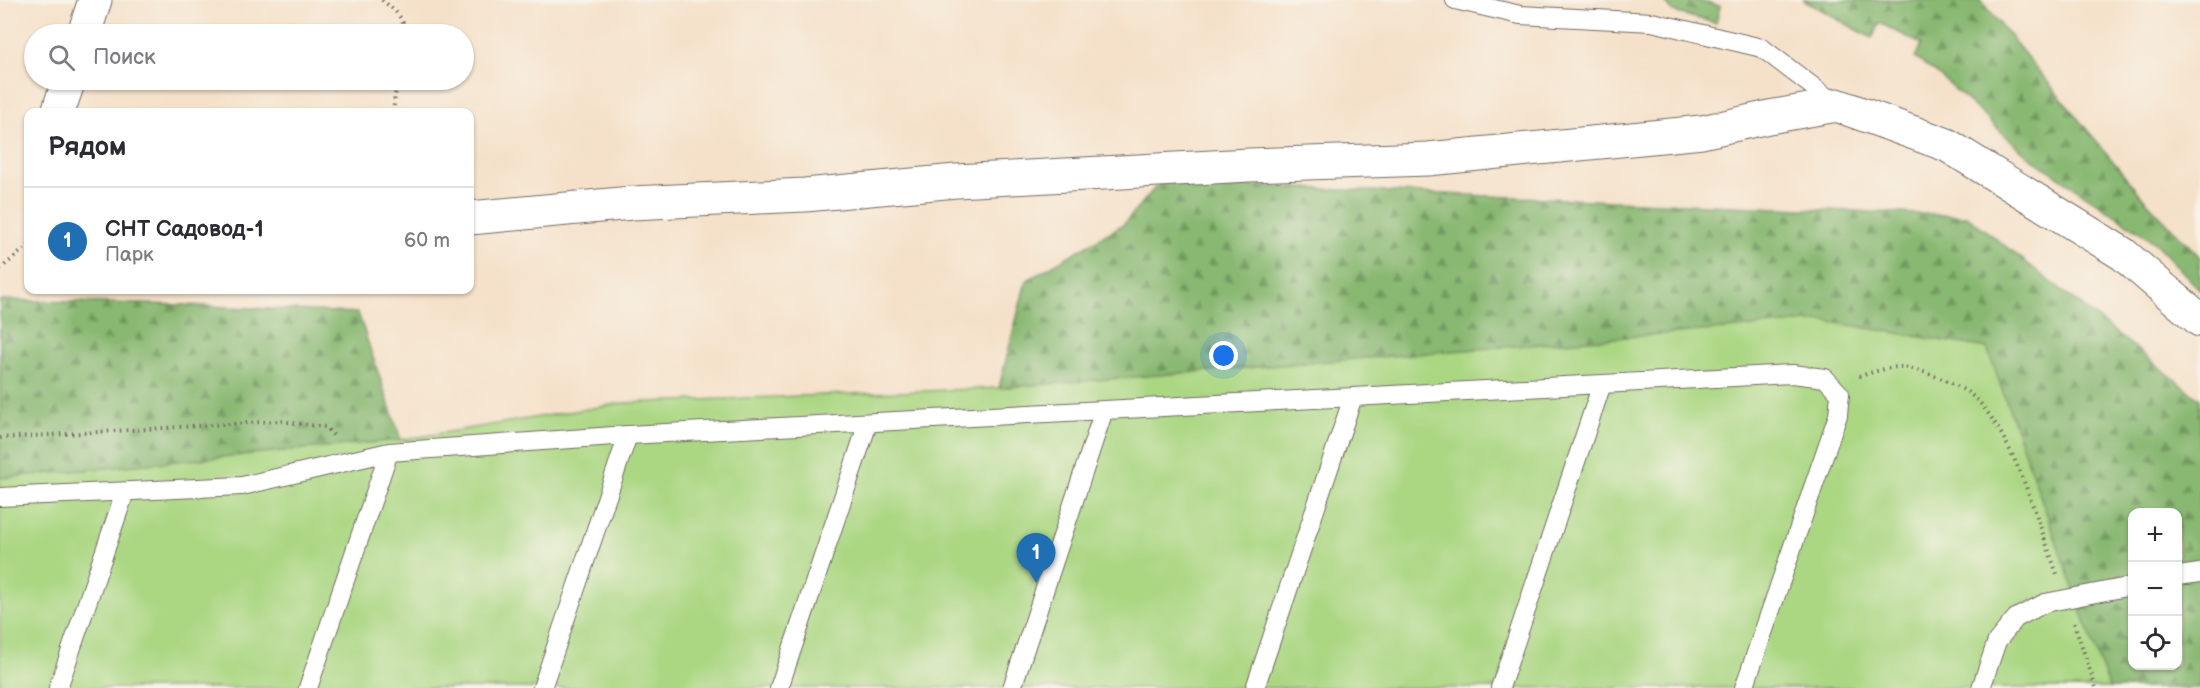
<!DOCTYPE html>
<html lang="ru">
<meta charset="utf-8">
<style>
:root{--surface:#fff;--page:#f2f2f3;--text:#2b2b33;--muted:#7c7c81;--line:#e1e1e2;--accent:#1f6fb2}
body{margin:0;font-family:"Balsamiq Sans",sans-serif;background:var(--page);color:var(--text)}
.controls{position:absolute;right:18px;bottom:18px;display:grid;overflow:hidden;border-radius:12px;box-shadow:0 2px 4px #0004}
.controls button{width:54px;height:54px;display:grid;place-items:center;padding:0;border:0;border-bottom:2px solid var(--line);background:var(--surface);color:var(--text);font:30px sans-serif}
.you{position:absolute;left:1224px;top:356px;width:21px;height:21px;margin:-15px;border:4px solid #fff;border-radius:50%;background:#1a73e8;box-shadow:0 0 0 9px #1a73e833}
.badge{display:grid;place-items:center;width:39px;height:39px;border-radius:50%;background:var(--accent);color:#fff;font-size:20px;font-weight:700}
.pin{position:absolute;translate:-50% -50px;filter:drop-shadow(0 2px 3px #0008)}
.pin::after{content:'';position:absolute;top:32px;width:21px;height:18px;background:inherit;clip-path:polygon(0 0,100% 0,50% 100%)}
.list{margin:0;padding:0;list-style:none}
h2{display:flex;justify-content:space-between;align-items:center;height:78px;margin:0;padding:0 24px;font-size:26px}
h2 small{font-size:20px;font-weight:400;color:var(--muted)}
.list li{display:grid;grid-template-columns:39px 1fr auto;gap:18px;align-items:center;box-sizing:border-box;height:108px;padding:0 24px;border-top:2px solid var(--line)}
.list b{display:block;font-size:22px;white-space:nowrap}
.list p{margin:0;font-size:20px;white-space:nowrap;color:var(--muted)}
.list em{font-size:20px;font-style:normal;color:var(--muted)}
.icon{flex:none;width:33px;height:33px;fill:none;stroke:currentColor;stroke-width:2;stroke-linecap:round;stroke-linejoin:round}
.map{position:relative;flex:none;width:2200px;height:688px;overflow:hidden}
.search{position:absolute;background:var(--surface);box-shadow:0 2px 4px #0004;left:24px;top:24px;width:450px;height:66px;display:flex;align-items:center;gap:15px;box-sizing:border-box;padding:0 21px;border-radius:33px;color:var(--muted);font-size:22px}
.panel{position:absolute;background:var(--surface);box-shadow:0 2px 4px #0004;left:24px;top:108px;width:450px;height:186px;border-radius:12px}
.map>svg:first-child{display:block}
</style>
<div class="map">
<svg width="2200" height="688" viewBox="0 0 2200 688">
<defs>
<pattern id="forest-firs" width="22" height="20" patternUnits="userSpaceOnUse" patternTransform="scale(1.5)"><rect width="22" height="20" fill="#88b871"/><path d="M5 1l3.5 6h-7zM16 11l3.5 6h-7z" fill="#6f965d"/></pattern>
</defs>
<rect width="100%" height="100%" fill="#f7f3e8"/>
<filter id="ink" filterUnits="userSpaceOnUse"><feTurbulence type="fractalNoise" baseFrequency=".0167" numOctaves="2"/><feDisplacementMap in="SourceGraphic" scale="12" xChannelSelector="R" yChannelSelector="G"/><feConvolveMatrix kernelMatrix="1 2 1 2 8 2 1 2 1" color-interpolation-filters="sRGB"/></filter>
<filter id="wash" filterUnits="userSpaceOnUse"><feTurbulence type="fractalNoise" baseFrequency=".008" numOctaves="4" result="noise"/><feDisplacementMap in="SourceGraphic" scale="24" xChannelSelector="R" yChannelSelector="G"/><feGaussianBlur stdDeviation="1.35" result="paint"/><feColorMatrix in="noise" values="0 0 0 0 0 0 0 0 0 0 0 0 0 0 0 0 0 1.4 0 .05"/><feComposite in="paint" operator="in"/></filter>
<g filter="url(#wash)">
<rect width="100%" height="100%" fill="#f5e1c9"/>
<path fill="url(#forest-firs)" stroke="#5a724e" stroke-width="1.5" fill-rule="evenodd" d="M1664,0H1693L1720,6L1716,23L1673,12Z
M1803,0H1980L2145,200L2200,257V290L2154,242L2027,155L1940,76L1915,58L1921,44L1880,23L1872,38Z
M1160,182L1967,216L2200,399V688H2109L1987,348L1824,321L999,388L1026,281L1124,224ZM2132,512H2178V666H2132Z
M0,300L183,305L358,313L401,440L0,478Z"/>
<path fill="#abd783" stroke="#6b8157" stroke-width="1.5" d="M1824,321L1987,348L2109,688H0V478L401,440L623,403L999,388Z"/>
</g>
<g filter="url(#ink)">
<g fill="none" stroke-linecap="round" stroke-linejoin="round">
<defs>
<path id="service" d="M1455,0L1520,15L1652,22L1762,48L1837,105
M0,497L242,486L389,452L628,435L1792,374L1825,378L1840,394L1838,415L1744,688
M2178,576L2200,573
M58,688L125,492
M308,688L389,452
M542,688L628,435
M779,688L868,423
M1012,688L1104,410
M1255,688L1353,397
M1500,688L1602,384
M1981,688L1997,641L2016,618L2045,603L2132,586"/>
<path id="minor" d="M84,34L95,0
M58,112L69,80
M470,218L632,203L805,195L956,181L1249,165L1428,159L1702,132L1769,117L1837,105L1947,145L2123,254L2200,320"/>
</defs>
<use href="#service" stroke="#726b62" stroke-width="20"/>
<use href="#minor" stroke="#726b62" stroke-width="35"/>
<path stroke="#726b62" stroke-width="4" stroke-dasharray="1.5 4.5" stroke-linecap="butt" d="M382,0C393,9 406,18 404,34
M393,112L397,80
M0,269L28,246
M1859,376C1871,373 1887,367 1900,367C1921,368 1965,386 1979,402C2017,445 2037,520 2057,574
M0,438L279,421L325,427L336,438
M2074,623L2096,688"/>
<use href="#service" stroke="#fff" stroke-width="18"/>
<use href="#minor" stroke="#fff" stroke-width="33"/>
</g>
</g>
</svg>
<div class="controls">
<button>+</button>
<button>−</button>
<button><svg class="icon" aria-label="locate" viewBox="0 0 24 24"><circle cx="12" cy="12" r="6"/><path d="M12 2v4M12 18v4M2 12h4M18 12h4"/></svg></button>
</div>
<div class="you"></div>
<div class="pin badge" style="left:1036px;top:583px">1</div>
<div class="search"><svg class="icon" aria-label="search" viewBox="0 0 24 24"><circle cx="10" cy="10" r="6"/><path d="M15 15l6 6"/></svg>Поиск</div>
<section class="panel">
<h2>Рядом<small></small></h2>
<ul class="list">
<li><span class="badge">1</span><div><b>СНТ Садовод-1</b><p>Парк</p></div><em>60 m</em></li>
</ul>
</section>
</div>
